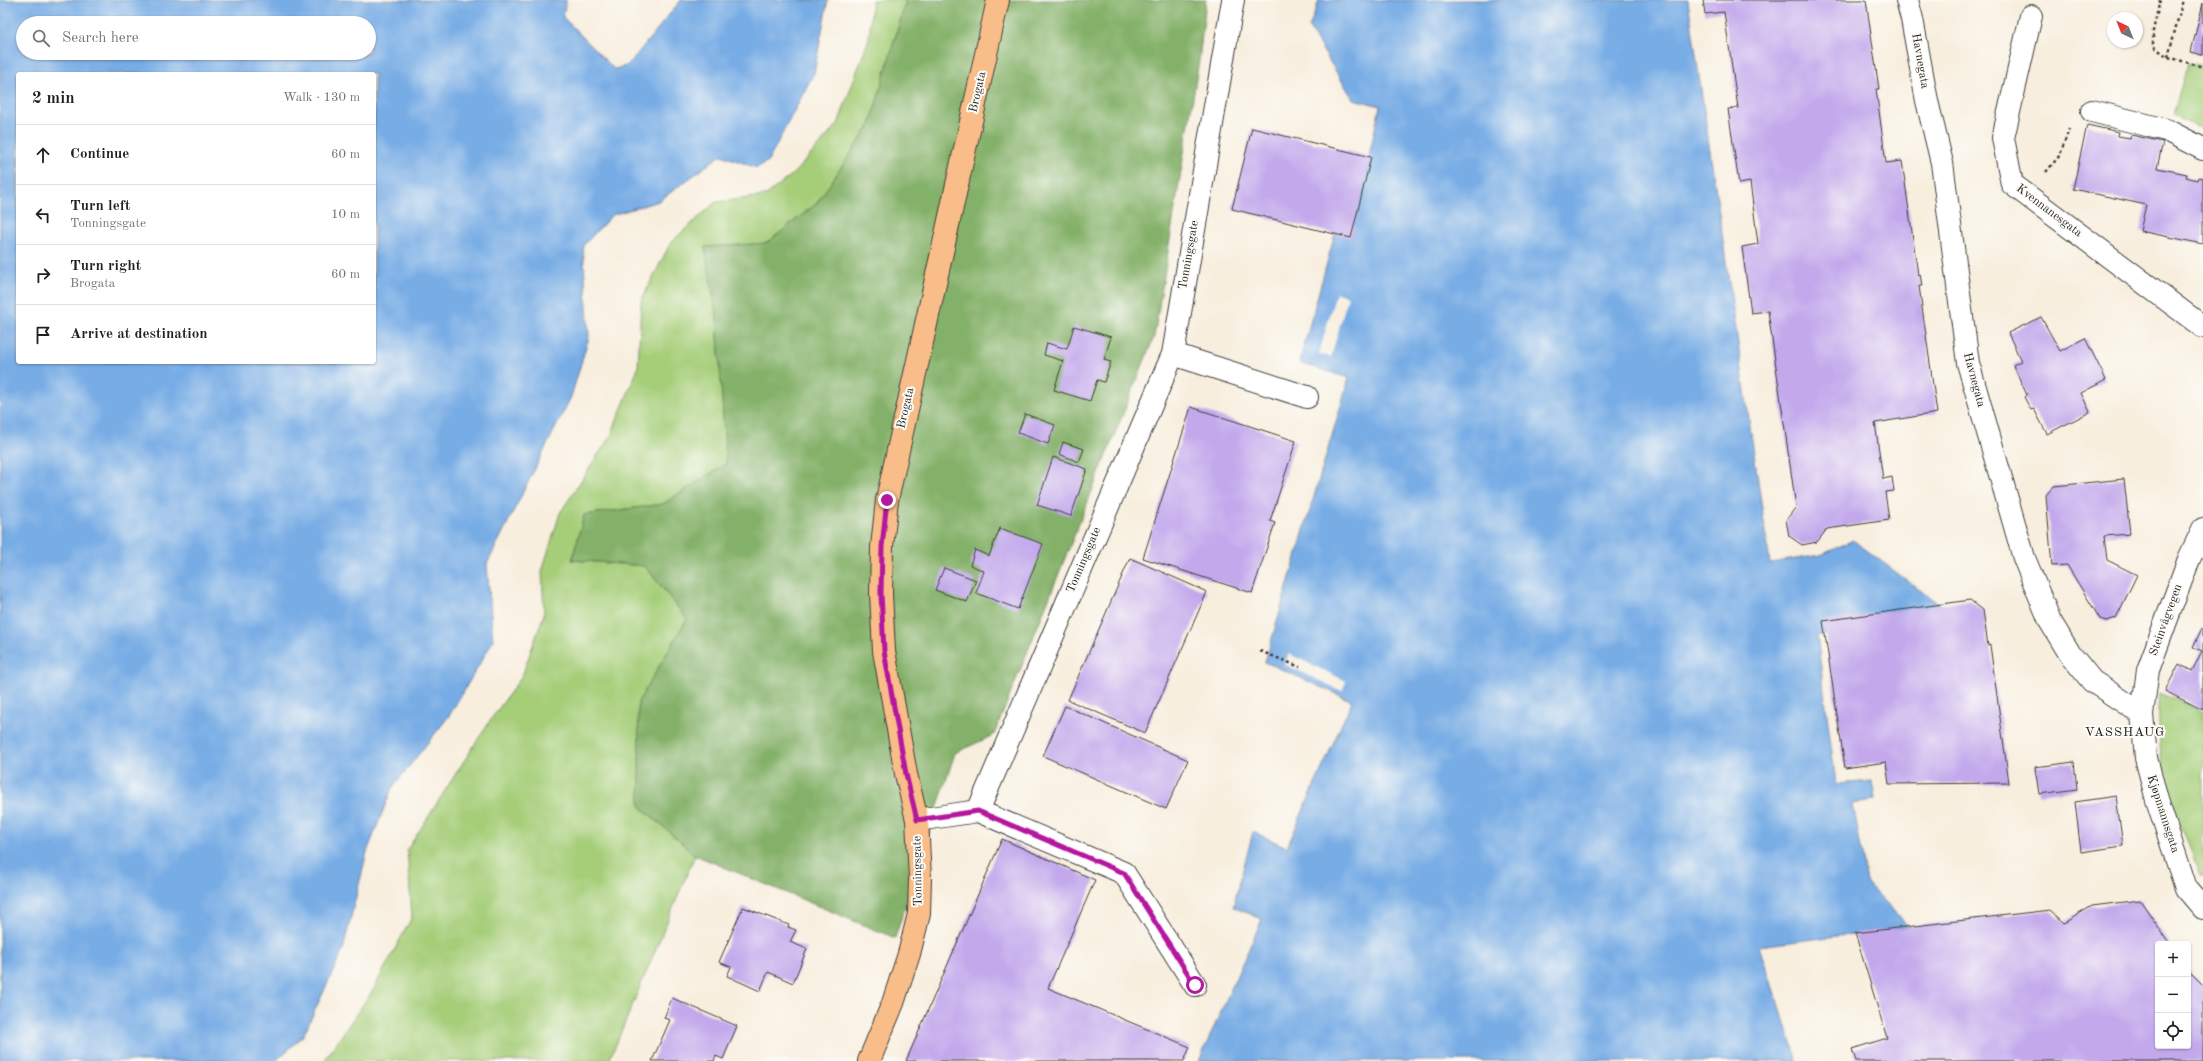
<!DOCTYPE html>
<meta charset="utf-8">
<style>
:root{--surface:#fff;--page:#f6f6f6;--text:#202124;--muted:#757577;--line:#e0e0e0}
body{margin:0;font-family:"Old Standard TT",serif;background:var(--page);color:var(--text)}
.controls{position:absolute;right:12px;bottom:12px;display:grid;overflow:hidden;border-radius:4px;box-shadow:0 1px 3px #0004}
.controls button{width:36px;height:36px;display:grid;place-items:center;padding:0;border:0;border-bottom:1px solid var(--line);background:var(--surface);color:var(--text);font:20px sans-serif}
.compass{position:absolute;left:2107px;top:12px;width:36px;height:36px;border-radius:50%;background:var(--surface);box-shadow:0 1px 3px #0004;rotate:317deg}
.stop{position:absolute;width:12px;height:12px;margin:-9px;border:3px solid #b5179e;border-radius:50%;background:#fff}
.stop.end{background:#b5179e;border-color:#fff;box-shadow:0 1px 4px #0008}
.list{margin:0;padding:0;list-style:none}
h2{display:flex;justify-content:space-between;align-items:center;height:52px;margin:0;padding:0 16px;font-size:17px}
h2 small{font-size:13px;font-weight:400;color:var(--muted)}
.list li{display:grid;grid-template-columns:26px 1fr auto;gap:12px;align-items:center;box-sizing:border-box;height:60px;padding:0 16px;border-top:1px solid var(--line)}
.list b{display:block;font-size:15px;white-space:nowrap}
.list p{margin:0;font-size:13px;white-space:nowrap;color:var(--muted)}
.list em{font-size:13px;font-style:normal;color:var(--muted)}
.icon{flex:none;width:22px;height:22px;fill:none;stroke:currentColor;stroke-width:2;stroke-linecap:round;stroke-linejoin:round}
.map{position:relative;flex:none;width:2203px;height:1061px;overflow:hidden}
.search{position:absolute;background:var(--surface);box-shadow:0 1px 3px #0004;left:16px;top:16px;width:360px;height:44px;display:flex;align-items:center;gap:10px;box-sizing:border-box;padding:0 14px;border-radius:22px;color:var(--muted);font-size:15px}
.panel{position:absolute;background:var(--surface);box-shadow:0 1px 3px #0004;left:16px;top:72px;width:360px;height:292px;border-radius:4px}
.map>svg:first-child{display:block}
</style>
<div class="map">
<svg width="2203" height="1061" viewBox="0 0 2203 1061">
<rect width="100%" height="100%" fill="#fdfcf7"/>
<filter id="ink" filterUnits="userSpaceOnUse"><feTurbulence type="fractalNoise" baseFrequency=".025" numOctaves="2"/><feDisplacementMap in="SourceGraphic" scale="8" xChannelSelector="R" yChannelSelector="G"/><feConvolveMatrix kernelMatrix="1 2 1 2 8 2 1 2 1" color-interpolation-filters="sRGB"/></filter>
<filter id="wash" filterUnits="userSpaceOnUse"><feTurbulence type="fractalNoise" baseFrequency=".012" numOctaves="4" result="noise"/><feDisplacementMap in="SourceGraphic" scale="16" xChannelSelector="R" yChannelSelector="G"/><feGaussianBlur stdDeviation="0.9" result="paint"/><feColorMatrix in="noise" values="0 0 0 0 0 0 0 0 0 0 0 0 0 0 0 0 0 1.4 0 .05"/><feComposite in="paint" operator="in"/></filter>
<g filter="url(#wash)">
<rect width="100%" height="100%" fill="#f8eede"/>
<path fill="#a6ce79" stroke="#61754a" d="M872,0H906L870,125L817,203L767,243L705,248L717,318L726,464L663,504L584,515L572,560L645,566L687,619L638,702L640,806L695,855L609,1061H324L373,990L412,917L407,850L489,722L522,676L544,614L542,571L560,513L611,435L638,368L641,301L671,242L716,202L765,196L794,173L838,124L869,38Z
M2188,63L2203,66V130L2173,114Z
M2160,693L2203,712V877L2199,873C2191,848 2179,824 2170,799C2160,770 2157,723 2160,693Z"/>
<path fill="#84b169" stroke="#506642" d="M906,0H1206L1199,61L1154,337L994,735L955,753L895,938L695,855L640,806L638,702L687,619L645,566L572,560L584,515L663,504L726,464L717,318L705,247L767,243L817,203L870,125Z"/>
<path fill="#77ace5" stroke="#4a6480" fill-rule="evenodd" d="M0,0H566L563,17L614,69L626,66L633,59L681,0H828L814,73L768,161L757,168L721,155L659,201L612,215L583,246L589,337L571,397L487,564L493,641L449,716L392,788L367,852L343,950L303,1036L276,1061H0ZM23,23H369V53H23ZM18,74H374V362H18Z
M1319,0H1688L1770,563L1821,555L1853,540L1948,611L1817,636L1836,784L1872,781L1875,800L1853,803L1867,883L1909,927L1759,946L1797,1061H1199L1262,919L1233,907L1253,832L1287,847L1352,701L1265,662L1349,378L1299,363L1335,234L1351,237L1380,106L1353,99L1309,28Z"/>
<path fill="#f8eede" d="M1336,293L1348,296L1331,357L1319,354Z
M1289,654L1346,681L1342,691L1284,664Z"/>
<g id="blocks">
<path fill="#c3a9ec" d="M1703,0H1866L1879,89H1876L1886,163L1902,161L1918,275L1920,274L1922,286H1919L1937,413L1875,423L1883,479L1892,477L1894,491L1885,492L1889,520L1827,529L1817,542L1802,545L1789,536L1786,520L1796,507L1768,311L1751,313L1742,247L1758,244L1750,182L1739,184L1728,109L1738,108L1724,12L1705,14Z
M2203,3V55L2191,52Z
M2087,125L2119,132L2118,136L2130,138L2131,135L2163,142L2157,168L2187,174L2186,177L2197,180L2198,177L2203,178V244L2140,231L2146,205L2073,189Z
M1252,128L1371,157L1351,238L1232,209Z
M2041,317L2060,351L2085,338L2106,380L2081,393L2090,412L2047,434L2034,409L2031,410L2024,397L2027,395L2013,365L2021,361L2008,333Z
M1074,326L1111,337L1104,360L1111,362L1104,382L1097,380L1090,401L1054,390L1063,361L1044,355L1047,343L1067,349Z
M1191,407L1296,441L1270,521L1275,523L1252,593L1143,558Z
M1025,414L1055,425L1048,444L1018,433Z
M1063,442L1084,449L1079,462L1059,454Z
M1053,457L1087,469L1071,516L1037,505Z
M2124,479L2130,534L2104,536L2107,560L2137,575L2116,618L2107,621L2100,619L2067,565L2052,566L2046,495L2054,486Z
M1000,528L1043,544L1018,609L976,593L984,571L970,565L975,550L989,556Z
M1130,558L1207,592L1145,733L1068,700Z
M944,568L976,580L967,602L935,590Z
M1970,600L1983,610L1988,646L1990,645L2009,783L1889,784L1886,762L1845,768L1823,621Z
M2202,628L2203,629V710L2165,691L2179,664L2192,671L2202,651L2193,647Z
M1065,706L1188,760L1166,809L1043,756Z
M2074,762L2077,789L2039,794L2035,767Z
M2116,796L2123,846L2081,852L2075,802Z
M1002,839L1095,880L1048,988L1190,1047L1184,1061H906Z
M2140,900L2170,944H2158V1046H2188V970L2203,985V1061H1856L1852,1049L1887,1038L1855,933L2050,910L2064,923L2092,906Z
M743,907L789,925L788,927L796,930L790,942L807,949L793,983L768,972L760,991L727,976L731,967L719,962Z
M672,998L737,1026L723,1059L716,1056L714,1061H652L670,1020L664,1018Z"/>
</g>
</g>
<g filter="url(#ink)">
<use href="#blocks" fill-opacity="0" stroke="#3d3c39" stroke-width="1"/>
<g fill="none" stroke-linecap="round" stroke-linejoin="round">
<defs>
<path id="minor" d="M1907,0L1912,19L1927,101L1942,163L1968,363L2024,558L2050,621L2070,654L2092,681L2142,714
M2031,16L2003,138L2012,184L2203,327
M2092,111L2166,130L2203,149
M1173,354L1307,397
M2203,529L2189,559L2148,670L2142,714L2146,758L2157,800L2186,888L2203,908
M978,811L1124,873L1195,985
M917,820L978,811L1173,354L1233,0"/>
<path id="major" d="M869,1061L893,1003L909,954L919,914L920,878L917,820L906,774L884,651L881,594L882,547L887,500L998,0"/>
</defs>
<use href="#minor" stroke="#3d3c39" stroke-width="24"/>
<use href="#major" stroke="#3d3c39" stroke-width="24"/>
<path stroke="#3d3c39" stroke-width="2.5" stroke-dasharray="3 3" stroke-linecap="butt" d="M2160,0L2153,31V46L2168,57L2203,67
M2168,57L2183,0
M2046,172L2060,155L2069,129
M1260,651L1300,667"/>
<use href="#minor" stroke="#fff" stroke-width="22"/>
<use href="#major" stroke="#f8bd88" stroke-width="22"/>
</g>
</g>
<g fill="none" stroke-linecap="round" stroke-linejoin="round" filter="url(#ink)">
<path stroke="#b5179e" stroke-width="5" d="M887,500L882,547L881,594L884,651L906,774L917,820L978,811L1124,873L1195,985"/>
</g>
<g text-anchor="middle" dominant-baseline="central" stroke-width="4" stroke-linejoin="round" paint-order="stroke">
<g font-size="12" fill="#1c1c1c" stroke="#fdfcf7">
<text transform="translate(1920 61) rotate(80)">Havnegata</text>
<text transform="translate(978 92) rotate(-77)">Brogata</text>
<text transform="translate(2049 211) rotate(37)">Kvennanesgata</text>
<text transform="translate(1189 255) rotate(-80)">Tonningsgate</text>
<text transform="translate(1974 380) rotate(75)">Havnegata</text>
<text transform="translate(906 408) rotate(-77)">Brogata</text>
<text transform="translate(1084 560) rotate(-67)">Tonningsgate</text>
<text transform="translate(2166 620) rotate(-70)">Steinvågvegen</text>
<text transform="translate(2163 814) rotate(72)">Kjøpmannsgata</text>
<text transform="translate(918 871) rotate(-91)">Tonningsgate</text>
</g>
<g font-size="13" letter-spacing="1" fill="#1c1c1c" stroke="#fdfcf7">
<text x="2125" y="732">VASSHAUG</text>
</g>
</g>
</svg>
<div class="controls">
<button>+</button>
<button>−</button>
<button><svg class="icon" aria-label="locate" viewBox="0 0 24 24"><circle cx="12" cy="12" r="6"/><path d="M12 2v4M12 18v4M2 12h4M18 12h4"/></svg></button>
</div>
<svg class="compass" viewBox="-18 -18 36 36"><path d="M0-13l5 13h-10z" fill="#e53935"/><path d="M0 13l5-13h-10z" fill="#757577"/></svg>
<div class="stop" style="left:1195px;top:985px"></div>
<div class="stop end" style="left:887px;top:500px"></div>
<div class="search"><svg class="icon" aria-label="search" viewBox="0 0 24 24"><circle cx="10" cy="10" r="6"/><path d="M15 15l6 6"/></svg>Search here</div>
<section class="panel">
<h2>2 min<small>Walk · 130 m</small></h2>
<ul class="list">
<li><svg class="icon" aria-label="ahead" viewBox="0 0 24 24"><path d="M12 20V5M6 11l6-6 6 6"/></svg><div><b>Continue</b></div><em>60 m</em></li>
<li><svg class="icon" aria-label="left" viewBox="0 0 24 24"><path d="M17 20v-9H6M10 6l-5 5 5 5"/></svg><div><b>Turn left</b><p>Tonningsgate</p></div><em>10 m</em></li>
<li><svg class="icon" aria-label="right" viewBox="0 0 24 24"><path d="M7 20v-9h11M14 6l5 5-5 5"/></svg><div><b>Turn right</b><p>Brogata</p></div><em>60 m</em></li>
<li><svg class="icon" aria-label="arrive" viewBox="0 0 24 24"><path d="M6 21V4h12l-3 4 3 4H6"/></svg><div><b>Arrive at destination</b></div></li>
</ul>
</section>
</div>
